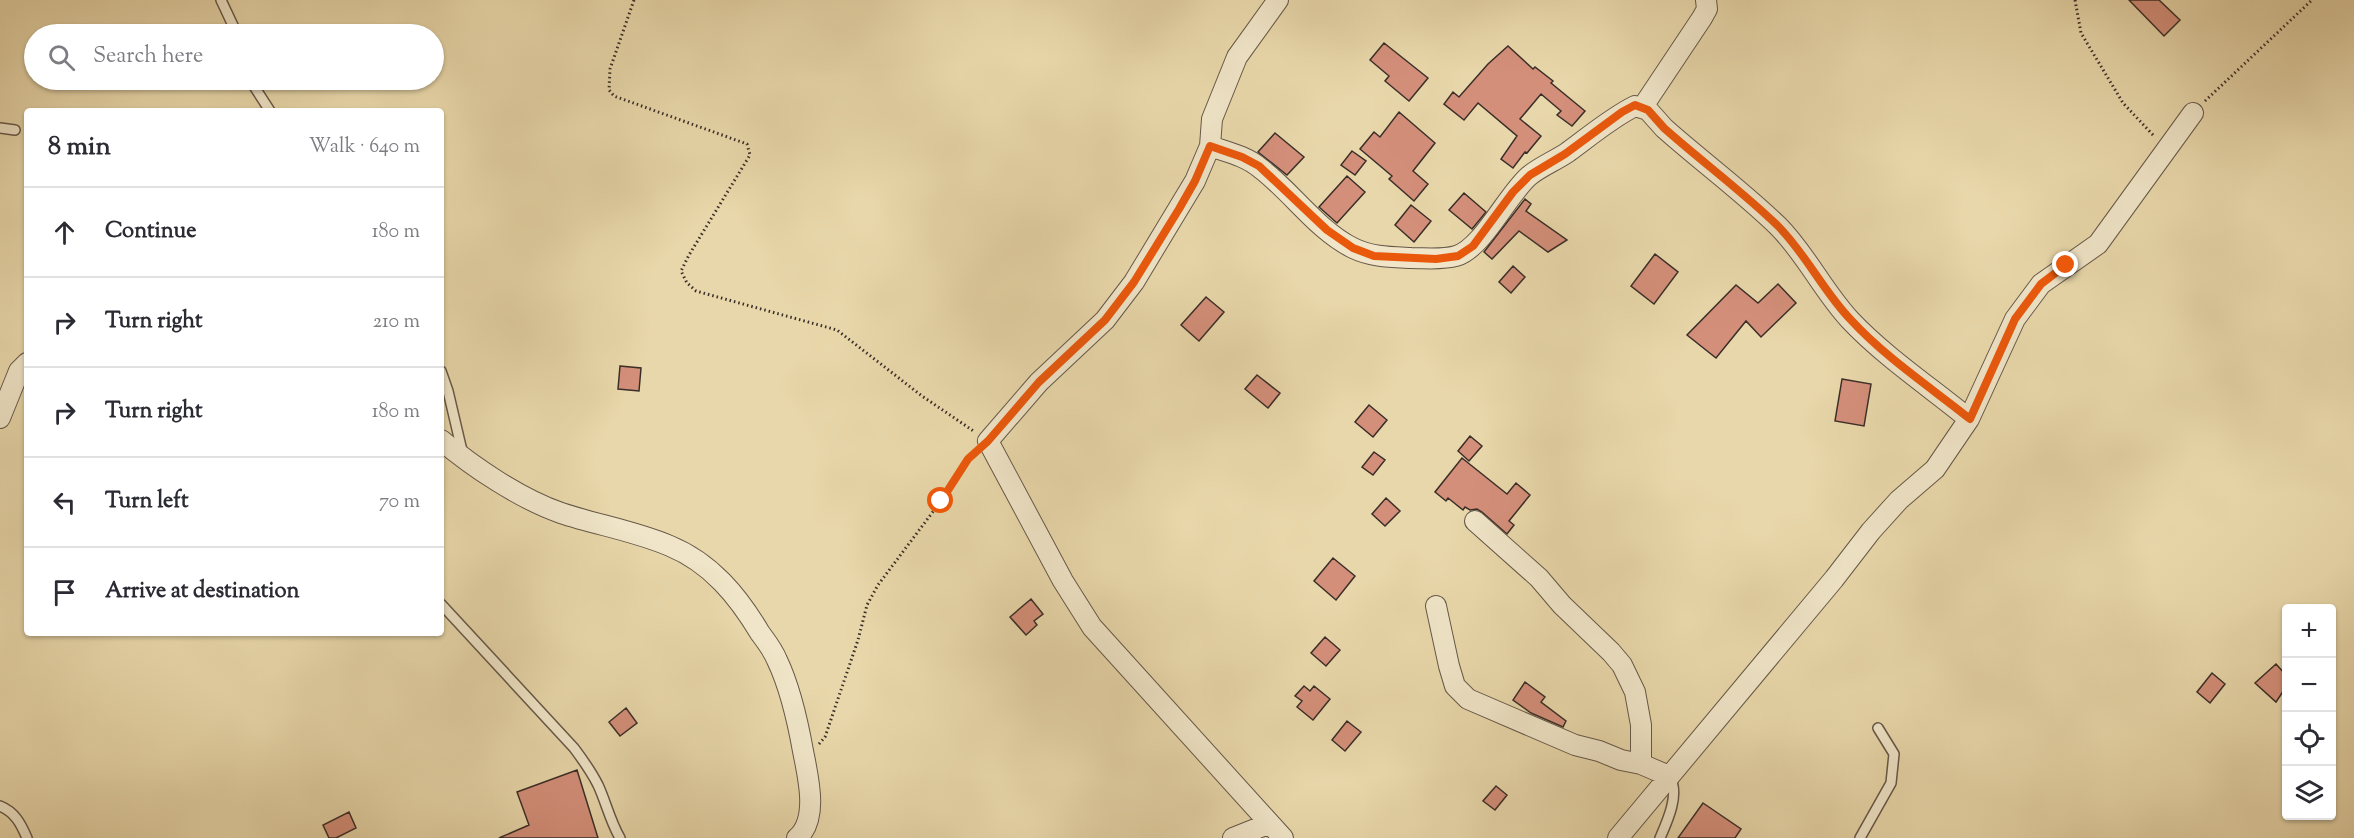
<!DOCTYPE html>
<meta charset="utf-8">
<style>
:root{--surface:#fff;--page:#f2f2f3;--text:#2b2b33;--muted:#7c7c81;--line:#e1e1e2}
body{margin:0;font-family:"Sorts Mill Goudy",serif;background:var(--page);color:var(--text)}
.controls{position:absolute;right:18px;bottom:18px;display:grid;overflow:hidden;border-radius:6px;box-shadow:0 2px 4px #0004}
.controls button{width:54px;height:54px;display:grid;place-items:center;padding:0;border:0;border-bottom:2px solid var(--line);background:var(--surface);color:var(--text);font:30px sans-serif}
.stop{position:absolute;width:18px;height:18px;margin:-14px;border:4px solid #ea580c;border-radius:50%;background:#fff}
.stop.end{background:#ea580c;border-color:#fff;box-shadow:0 2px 6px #0008}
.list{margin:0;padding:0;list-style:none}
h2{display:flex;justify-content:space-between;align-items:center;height:78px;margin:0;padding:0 24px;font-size:26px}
h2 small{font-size:20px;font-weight:400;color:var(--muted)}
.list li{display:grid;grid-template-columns:39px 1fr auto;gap:18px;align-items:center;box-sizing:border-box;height:90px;padding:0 24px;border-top:2px solid var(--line)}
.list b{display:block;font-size:22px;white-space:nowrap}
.list em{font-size:20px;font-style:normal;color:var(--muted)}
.icon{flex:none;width:33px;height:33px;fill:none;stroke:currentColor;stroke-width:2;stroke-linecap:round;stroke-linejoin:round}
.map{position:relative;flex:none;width:2354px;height:838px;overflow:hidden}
.search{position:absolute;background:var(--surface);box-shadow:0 2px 4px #0004;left:24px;top:24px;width:420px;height:66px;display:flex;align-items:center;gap:15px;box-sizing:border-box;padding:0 21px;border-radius:33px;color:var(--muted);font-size:22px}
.panel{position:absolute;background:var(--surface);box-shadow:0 2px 4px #0004;left:24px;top:108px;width:420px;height:528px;border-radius:6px}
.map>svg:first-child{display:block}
</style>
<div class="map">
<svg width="2354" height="838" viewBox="0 0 2354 838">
<rect width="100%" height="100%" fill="#e8d7aa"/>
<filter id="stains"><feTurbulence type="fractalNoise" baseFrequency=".00333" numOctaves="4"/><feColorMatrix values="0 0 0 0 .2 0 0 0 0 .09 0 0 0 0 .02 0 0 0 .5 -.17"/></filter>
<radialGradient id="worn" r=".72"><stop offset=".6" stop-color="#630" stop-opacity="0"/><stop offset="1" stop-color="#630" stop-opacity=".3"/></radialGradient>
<path fill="#d48f7a" stroke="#3a2e28" stroke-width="1.5" d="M2129,0H2159L2180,20L2164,36Z
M1384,43L1428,78L1409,101L1385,81L1389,76L1370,60Z
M1508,46L1533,69L1535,67L1553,81L1551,83L1585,111L1572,126L1557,115L1561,111L1541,94L1520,119L1541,136L1527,153L1525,152L1513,168L1501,159L1517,136L1478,103L1464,120L1444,104L1453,92L1459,97L1488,64Z
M1399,112L1435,143L1413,171L1428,184L1414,201L1389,179L1392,176L1360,149L1374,132L1380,137Z
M1275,133L1304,157L1287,175L1258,152Z
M1352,151L1366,161L1355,175L1341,165Z
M1347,176L1365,192L1337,223L1319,207Z
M1464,193L1486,212L1472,229L1449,210Z
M1525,199L1531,204L1526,211L1567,240L1548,252L1519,231L1492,259L1484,252Z
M1411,205L1431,221L1414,242L1395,225Z
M1655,254L1678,272L1654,304L1631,286Z
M1513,266L1525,277L1511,293L1499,282Z
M1778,284L1796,303L1761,337L1746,321L1716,358L1687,335L1736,285L1758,303Z
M1206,297L1224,312L1199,341L1181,325Z
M620,366L641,368L639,391L618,389Z
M1257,375L1280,393L1268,408L1245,389Z
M1842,379L1871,384L1864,426L1835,421Z
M1369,405L1387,420L1373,437L1355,422Z
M1470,436L1482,446L1469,461L1458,451Z
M1374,452L1385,460L1373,475L1362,467Z
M1462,458L1507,494L1516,483L1530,495L1509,521L1514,525L1507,534L1482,512L1477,509L1470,510L1465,507L1463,510L1448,498L1446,501L1435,492Z
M1386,498L1400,511L1385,526L1372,514Z
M1333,558L1355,576L1336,600L1314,581Z
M1031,599L1043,614L1034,621L1037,625L1026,635L1010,617Z
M1325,637L1340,650L1326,666L1311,653Z
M2276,664L2286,675V687L2276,702L2255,683Z
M2212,673L2225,684L2210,703L2197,692Z
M1525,682L1545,697L1541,702L1566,721L1563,727L1531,713L1513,700Z
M1304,686L1310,691L1314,686L1330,699L1313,720L1297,707L1302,701L1295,696Z
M626,708L637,723L620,736L609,722Z
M1347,721L1361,732L1345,751L1332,740Z
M577,770L598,838H499L529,825L517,792Z
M1496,786L1507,795L1495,810L1483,801Z
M1703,803L1741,829L1735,838H1678Z
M349,812L356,828L336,838H329L323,825Z"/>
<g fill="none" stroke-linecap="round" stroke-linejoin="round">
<defs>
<path id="service" d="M221,0L237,34
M250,80L270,111
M0,128L15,130
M441,371L448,391L463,455
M441,604L574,748C583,760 591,771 598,785C606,802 610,821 620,838
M0,806C15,812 21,824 27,838
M1660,838C1667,822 1680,794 1670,778
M1860,838L1891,783L1894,754L1878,728"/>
<path id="minor" d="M1278,0L1237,57L1212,119L1210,146L1195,181L1134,282L1105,320L1039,382L988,441L1063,581L1092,627L1283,838
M1642,108L1702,18L1707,9L1706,0
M1210,146C1227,152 1246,156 1260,168C1292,192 1317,230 1353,248C1371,257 1391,257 1411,258C1426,258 1442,260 1456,256C1482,249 1507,195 1529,176C1541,166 1555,161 1568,152C1590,136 1611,118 1635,106L1648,110L1664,128C1701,161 1742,191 1778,226C1806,254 1823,291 1850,320C1885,357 1930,387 1969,419
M0,418L19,371L27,363
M441,440C474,468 521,499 561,513C597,525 635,531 670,546C711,563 738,596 760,633C766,641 773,650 777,660C789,685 798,723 803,751C808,777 819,819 797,838
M1475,521L1539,578L1562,605L1611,652L1622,665L1635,692L1641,725V764
M1436,606L1449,666L1455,686L1468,699L1575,745L1599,751L1621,760L1641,764L1669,776
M1233,838L1268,824
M1618,838L1834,579L1871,531L1899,500L1935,469L1969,419L2015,319L2041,284L2098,244L2193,113"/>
</defs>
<use href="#service" stroke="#665848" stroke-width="12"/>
<use href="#minor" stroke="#665848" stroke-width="22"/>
<path stroke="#3a2e28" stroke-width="3" stroke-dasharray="1.5 3" stroke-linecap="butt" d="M634,0L610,69L609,90L614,96L747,144L750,155L689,255L681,271L687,283L696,291L837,330L922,396L975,432
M2075,0L2081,33L2123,103L2154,136
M2205,101L2312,0
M819,744L825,737L858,640L867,605L878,585L941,501L968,459L975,452"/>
<use href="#service" stroke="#f0e5c8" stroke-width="9"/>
<use href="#minor" stroke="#f0e5c8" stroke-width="20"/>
</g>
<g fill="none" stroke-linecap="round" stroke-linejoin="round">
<path stroke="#ea580c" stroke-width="8" d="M941,501L968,459L988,441L1039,382L1105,320L1134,282L1179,209L1195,181L1210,146L1242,157L1259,166L1327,230L1353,248L1374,256L1436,259L1458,256L1473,246L1513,192L1530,175L1565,154L1622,112L1635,105L1648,110L1664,128C1701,161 1742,191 1778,226C1806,254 1823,291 1851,320C1885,357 1930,387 1970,419L2015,319L2041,284L2066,265"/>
</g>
<rect width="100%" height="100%" filter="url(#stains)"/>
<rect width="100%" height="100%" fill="url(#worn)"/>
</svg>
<div class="controls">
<button>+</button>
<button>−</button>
<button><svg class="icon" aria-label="locate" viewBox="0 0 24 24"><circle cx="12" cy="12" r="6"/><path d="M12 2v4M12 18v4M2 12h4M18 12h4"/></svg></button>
<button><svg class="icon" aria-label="layers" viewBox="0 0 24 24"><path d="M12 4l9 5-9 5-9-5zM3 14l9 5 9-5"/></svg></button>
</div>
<div class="stop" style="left:941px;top:501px"></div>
<div class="stop end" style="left:2066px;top:265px"></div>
<div class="search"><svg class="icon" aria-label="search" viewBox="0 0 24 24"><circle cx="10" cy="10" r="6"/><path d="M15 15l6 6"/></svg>Search here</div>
<section class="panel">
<h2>8 min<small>Walk · 640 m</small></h2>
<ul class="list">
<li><svg class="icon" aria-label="ahead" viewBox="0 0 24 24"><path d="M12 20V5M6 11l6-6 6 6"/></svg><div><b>Continue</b></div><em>180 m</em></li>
<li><svg class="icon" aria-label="right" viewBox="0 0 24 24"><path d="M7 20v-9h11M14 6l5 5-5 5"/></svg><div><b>Turn right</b></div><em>210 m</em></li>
<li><svg class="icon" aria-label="right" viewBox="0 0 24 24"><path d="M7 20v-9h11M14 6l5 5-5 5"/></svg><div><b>Turn right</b></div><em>180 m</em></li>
<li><svg class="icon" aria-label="left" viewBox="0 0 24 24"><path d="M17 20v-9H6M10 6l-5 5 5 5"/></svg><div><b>Turn left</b></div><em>70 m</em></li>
<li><svg class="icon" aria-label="arrive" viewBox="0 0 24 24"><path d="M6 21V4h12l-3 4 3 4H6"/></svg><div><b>Arrive at destination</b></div></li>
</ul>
</section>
</div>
